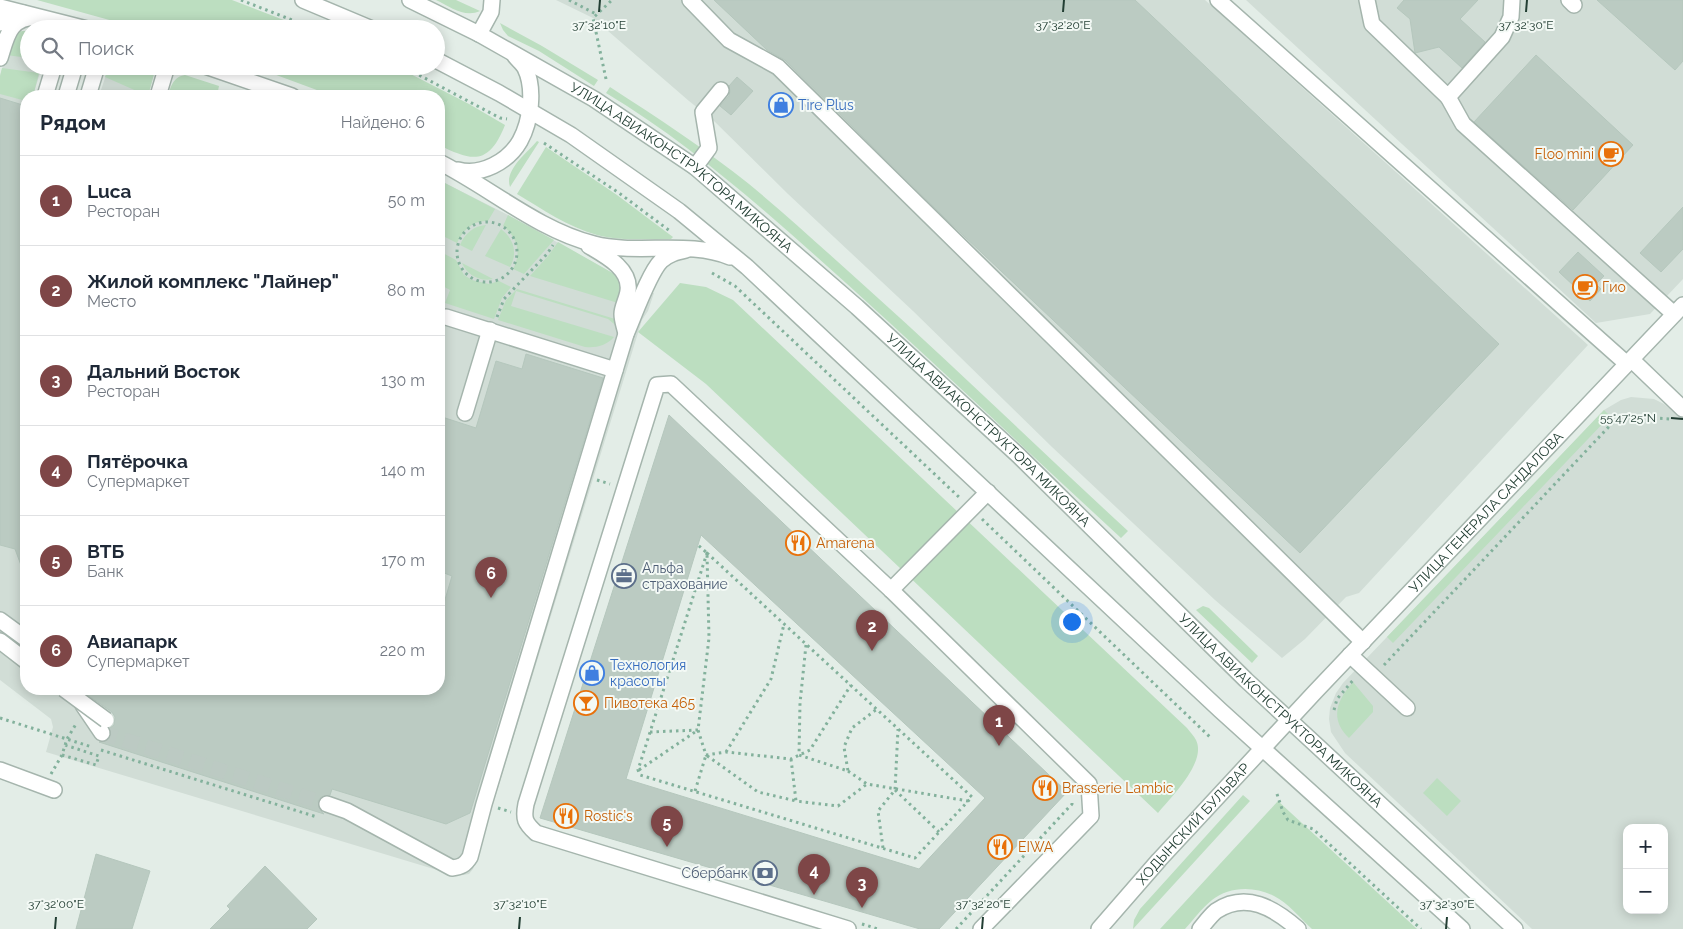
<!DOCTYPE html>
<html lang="ru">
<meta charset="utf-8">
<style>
:root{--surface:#fff;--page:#f6f6f7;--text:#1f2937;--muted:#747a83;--line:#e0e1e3;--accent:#7e4647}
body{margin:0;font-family:Raleway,sans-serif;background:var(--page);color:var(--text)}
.controls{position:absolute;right:15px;bottom:15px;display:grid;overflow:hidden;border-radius:10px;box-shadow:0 2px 12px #0003}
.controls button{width:45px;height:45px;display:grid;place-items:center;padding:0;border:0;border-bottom:1px solid var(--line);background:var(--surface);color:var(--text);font:25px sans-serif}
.you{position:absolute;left:1071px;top:621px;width:18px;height:18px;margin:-12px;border:4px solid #fff;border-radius:50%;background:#1a73e8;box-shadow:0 0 0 8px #1a73e833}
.badge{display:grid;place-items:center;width:32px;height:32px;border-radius:50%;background:var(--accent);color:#fff;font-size:16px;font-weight:700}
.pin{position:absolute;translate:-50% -41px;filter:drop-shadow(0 1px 2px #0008)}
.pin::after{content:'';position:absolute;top:26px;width:18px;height:15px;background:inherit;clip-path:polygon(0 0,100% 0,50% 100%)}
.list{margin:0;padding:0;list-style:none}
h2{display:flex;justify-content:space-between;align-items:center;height:65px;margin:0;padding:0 20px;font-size:21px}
h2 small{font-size:16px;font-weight:400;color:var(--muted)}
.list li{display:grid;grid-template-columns:32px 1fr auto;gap:15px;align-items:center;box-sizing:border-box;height:90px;padding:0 20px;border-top:1px solid var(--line)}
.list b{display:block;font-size:19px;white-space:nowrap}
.list p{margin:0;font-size:16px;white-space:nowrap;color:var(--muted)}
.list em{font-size:16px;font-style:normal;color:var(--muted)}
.icon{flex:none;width:28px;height:28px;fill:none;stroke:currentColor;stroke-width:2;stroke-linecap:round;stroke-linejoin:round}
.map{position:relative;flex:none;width:1683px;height:929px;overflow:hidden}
.search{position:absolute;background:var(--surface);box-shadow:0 2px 12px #0003;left:20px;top:20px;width:425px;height:55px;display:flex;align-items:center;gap:12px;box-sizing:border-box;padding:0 18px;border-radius:28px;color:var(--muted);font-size:19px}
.panel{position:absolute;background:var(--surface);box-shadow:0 2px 12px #0003;left:20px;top:90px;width:425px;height:605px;border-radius:20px}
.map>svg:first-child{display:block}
</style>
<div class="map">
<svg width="1683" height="929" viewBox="0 0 1683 929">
<rect width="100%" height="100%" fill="#e3ede7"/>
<path fill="#d1ddd6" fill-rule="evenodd" d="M556,0H1205L1588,345L1359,593L1346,597L1305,639L1282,658L1215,600L1052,447L913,311L788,194L714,121L689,101L593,18Z
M1246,0H1683V279L1650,314L1596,323Z
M23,31H29V66H42L33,96H26V689H439V180L508,215L616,275L654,293L648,311L642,320L473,869L469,874L457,876L46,752L53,727L51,719L0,680V76L9,45Z
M109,66H150L154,74L148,96H99Z
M1631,397L1654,399L1664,404L1683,420V929H1532L1345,753L1331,732L1329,719L1330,708L1336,693L1343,683L1604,410L1621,400ZM1627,828H1664V910H1627Z"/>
<path fill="#bcdec0" d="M37,0H232L307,29H142Z
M436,0H456L480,11C465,18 450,7 436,0Z
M500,23L542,46L598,80L594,86L539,51L508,36L503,30Z
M23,31H29V58L6,55L17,32Z
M109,66H150L154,74L148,96L105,77Z
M252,66H395L469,104L505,125C489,165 473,162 439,145V96H333Z
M2,68L39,73L33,96H26V101L0,94V76Z
M185,75L219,86L217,96H168C171,86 173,77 185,75Z
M610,87C658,118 705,149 749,184C790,218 829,254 868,289C956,368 1041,451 1128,531L1121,538C1029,453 939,367 846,283C770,215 694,146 606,93Z
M537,141L539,142L510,187C504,170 527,153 537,141Z
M546,147L617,195L673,237L671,239C647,239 620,241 597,235C568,227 542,209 517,194Z
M439,180L495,209L488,221C473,220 463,230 457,243L439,234Z
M508,215L554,240L524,274L513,269C522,252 517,237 503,226Z
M486,225L472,251L460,245C465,233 474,226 486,225Z
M501,229C514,239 518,253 510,267L485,256Z
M558,242L616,275L622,283L618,303L530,276L548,256Z
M439,251L456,260L464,275L472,280L489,284L499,281L511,287L502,298L494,319L445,303L450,290L439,284Z
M462,263L493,279C480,282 467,275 462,263Z
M680,283L706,287L733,300L1187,728C1190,732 1194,736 1196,740C1207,762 1171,797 1158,813L706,384L638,332Z
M517,289L615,319L619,328L608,319L516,291L511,306L614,337C606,346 596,348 585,347L498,320L506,300Z
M1604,410L1610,416L1393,643L1387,637Z
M1203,606L1209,608L1258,656L1252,663L1196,610Z
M1353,682L1373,706V712L1349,738C1329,719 1337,700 1353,682Z
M1437,778L1461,801L1447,816L1423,793Z
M1243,795L1250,801L1133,929L1134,920L1140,909Z
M1278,801L1417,929H1312C1300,918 1288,903 1274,896C1255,886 1229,886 1212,900C1202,908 1194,919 1185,929H1160Z"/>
<path fill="#bbcbc2" stroke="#b5c7bd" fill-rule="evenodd" d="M714,0H1135L1499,344L1300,553L947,220L785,60L767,50Z
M1404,0H1478L1460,19L1485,42L1462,68L1439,47L1415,53L1410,19L1397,8Z
M1597,0H1683V61L1675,70Z
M1536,55L1633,145L1573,210L1474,122Z
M737,77L753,91L731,115L720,106L729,96L730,91L729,86Z
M0,98L26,106V576H25L15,549L0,545Z
M1683,207V249L1661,272L1640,253Z
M1578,252L1604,276L1596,284L1601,289L1590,301L1559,272Z
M526,354L603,378L470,813L446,824L332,789L330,795L321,797L318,801L320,810L324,814L99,742L107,741L110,738V728L114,725L115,717L112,712L79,689H439V620L452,576L439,571V416L476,428L496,361L522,369Z
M669,415L1067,792L939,929H920L540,818ZM701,535L985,798L919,869L626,779Z
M96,854L150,871L132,929H76Z
M265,866L317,919L307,929H210L230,909L227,906Z"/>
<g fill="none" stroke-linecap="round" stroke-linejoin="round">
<path stroke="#bccac3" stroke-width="15" stroke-dasharray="15 8" stroke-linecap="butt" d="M102,733L327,804"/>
<defs>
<g id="minor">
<path d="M303,0L372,29"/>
<path id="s1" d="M410,0L479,34L594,99L695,167L857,307L1018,455L1246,680L1515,929"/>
<path d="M690,0L729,40L778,67L1363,642"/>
<path d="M1218,0L1627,364"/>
<path d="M1367,0L1372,24L1448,97L1502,37L1511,17L1512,0"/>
<path d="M1569,0L1574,5"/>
<path d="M0,7L87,29"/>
<path d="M0,23L9,15L23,13"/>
<path d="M479,34L491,12L492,0"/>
<path d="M0,58C7,36 9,18 36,17"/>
<path d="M436,60L499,93L571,135L679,211L747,267L1220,710L1462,929"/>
<path d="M205,66L292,96"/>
<path d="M45,96L54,66"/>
<path d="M66,96L75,66"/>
<path d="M88,96L97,66"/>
<path d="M158,96L167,66"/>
<path d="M1448,97L1463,124L1674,314"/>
<path d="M439,162C489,187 538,230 594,244C636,255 690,240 730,257"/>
<path d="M695,167L709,148L703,112L721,90"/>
<path d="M458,170C481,176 508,162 520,141C531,121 535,88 525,68C523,64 518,60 515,56"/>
<path d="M589,246C606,256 631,269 628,291C627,299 622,307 622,314C622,321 625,328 626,334"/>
<path d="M446,317L615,370"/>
<path d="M1632,360L1683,409"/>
<path d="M465,413L490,330"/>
<path d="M891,590L988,492"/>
<path d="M0,620L26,639"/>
<path d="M0,641L26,661"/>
<path d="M1350,655L1407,708"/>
<path d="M83,705L102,733"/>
<path d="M0,770L54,790"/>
<path d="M327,804L347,811L452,868C461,867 465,865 470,857L484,804L626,334C634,316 649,273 661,261C668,254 677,252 686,250"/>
<path d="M848,929L536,833C525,823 523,819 526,804L657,385L671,384L891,590L1089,784L1091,816L981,929"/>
<path id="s2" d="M1099,929L1159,860L1315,692L1683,305"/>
<path d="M1200,929C1205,923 1210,916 1216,911C1246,891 1274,908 1298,929"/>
</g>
</defs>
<use href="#minor" stroke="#a5b5ad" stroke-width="18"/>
<path stroke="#83b19c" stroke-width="3" stroke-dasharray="2.5 4" stroke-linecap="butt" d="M241,0L315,29
M569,0L596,14
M402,66L500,118L507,119
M606,79L593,18L612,0
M544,143L619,193L670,231
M457 252a30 30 0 1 1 60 0a30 30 0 1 1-60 0Z
M712,273L735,286L961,499
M497,317L504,299L547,254L553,245
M597,480L610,484
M982,519L1212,739
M707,553L972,797L915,858L640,775L638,770Z
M806,645L800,703L799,755L848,771L844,747L852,728L877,709
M1384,665L1619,416L1671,419
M1334,710L1337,699L1354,679
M0,718L92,747
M650,732L698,730L709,638L707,553L698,545
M101,750L317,817
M726,752L771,679L784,624
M62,755L96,765L99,756L65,745
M791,759L796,801L838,806L867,784
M639,770L698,730L706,755L726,752L791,759L810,750L851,685
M848,771L867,784L968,801
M51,774L62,755L67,739L76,724
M895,790L939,832
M695,791L706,755L758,792L796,801
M1277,794L1283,812L1288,820L1313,829L1421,929
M498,808L511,812
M883,848L878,811L895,790L898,729
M862,924L878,929
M956,929L1072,804V802"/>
<use href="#minor" stroke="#fff" stroke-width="15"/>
<defs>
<path id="minor-bridge" d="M64,689L106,720"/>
</defs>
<use href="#minor-bridge" stroke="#a5b5ad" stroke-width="18" stroke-linecap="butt"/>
<use href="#minor-bridge" stroke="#fff" stroke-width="15"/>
</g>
<path fill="none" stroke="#223e33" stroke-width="2" d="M599,12L600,0M1063,12L1064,0M1526,12L1527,0M1671,418L1683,419M55,929L56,917M519,929L520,917M982,929L983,917M1446,929L1447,917"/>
<defs>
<symbol id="shop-ring" viewBox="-11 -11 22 22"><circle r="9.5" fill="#f3f9f5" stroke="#3f7fe0" stroke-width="1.5"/><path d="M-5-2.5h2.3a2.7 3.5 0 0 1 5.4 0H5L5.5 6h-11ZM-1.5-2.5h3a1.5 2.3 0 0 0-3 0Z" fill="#3f7fe0"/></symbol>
<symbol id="cafe-ring" viewBox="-11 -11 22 22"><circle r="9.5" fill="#f3f9f5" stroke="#e8710a" stroke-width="1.5"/><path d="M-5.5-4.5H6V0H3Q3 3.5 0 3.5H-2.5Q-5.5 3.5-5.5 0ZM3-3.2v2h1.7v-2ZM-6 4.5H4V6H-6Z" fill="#e8710a"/></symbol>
<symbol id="restaurant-ring" viewBox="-11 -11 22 22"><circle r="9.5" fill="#f3f9f5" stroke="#e8710a" stroke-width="1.5"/><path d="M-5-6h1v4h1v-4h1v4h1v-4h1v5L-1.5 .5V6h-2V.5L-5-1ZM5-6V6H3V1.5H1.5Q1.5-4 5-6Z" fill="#e8710a"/></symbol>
<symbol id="office-ring" viewBox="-11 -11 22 22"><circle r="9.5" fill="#f3f9f5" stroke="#5c6f8a" stroke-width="1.5"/><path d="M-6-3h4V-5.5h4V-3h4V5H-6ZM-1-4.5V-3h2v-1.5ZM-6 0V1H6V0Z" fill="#5c6f8a"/></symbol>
<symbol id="bar-ring" viewBox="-11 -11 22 22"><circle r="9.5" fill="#f3f9f5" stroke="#e8710a" stroke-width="1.5"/><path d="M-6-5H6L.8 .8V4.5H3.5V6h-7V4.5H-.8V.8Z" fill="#e8710a"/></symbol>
<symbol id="bank-ring" viewBox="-11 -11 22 22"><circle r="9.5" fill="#f3f9f5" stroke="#5c6f8a" stroke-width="1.5"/><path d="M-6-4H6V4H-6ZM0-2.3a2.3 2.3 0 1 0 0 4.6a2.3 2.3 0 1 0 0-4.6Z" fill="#5c6f8a"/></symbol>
</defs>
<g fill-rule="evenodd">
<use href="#shop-ring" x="767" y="91" width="28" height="28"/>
<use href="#cafe-ring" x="1597" y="140" width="28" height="28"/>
<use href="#cafe-ring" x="1571" y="273" width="28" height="28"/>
<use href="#restaurant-ring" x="784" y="529" width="28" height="28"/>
<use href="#office-ring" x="610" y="562" width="28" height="28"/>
<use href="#shop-ring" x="578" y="659" width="28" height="28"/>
<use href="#bar-ring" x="572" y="689" width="28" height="28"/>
<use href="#restaurant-ring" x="1031" y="774" width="28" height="28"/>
<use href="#restaurant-ring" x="552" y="802" width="28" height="28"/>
<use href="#restaurant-ring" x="986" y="833" width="28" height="28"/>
<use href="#bank-ring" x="751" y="859" width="28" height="28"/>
</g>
<g text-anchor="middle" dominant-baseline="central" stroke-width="4" stroke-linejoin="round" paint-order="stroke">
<g font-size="14" fill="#366cbe" stroke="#f3f9f5" text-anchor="start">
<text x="798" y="105">Tire Plus</text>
<text x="610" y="665">Технология<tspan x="610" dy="16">красоты</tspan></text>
</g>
<g font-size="14" fill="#c56008" stroke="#f3f9f5" text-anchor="start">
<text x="1594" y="154" text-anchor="end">Floo mini</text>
<text x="1602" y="287">Гио</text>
<text x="816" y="543">Amarena</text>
<text x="604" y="703">Пивотека 465</text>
<text x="1062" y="788">Brasserie Lambic</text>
<text x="584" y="816">Rostic's</text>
<text x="1018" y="847">EIWA</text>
</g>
<g font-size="14" fill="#223e33" stroke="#f3f9f5">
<text stroke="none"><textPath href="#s1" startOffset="320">УЛИЦА АВИАКОНСТРУКТОРА МИКОЯНА</textPath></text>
<text stroke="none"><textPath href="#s1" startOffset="725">УЛИЦА АВИАКОНСТРУКТОРА МИКОЯНА</textPath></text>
<text stroke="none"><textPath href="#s2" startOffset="569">УЛИЦА ГЕНЕРАЛА САНДАЛОВА</textPath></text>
<text stroke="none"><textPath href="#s1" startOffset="1130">УЛИЦА АВИАКОНСТРУКТОРА МИКОЯНА</textPath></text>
<text stroke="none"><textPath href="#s2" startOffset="141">ХОДЫНСКИЙ БУЛЬВАР</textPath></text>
</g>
<g font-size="14" fill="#4e5e75" stroke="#f3f9f5" text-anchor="start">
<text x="642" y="568">Альфа<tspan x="642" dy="16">страхование</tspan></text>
<text x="748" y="873" text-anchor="end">Сбербанк</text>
</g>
</g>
<g font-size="12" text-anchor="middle" fill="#223e33" stroke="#f3f9f5" stroke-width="4" stroke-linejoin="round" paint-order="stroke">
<text x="599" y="29">37°32'10"E</text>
<text x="1063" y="29">37°32'20"E</text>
<text x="1526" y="29">37°32'30"E</text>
<text x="1628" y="422">55°47'25"N</text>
<text x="56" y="908">37°32'00"E</text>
<text x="520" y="908">37°32'10"E</text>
<text x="983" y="908">37°32'20"E</text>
<text x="1447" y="908">37°32'30"E</text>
</g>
</svg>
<div class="controls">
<button>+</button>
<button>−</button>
</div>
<div class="you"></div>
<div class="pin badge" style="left:999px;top:746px">1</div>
<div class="pin badge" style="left:872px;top:651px">2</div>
<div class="pin badge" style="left:862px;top:908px">3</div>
<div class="pin badge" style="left:814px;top:895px">4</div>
<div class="pin badge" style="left:667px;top:847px">5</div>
<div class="pin badge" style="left:491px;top:598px">6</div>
<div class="search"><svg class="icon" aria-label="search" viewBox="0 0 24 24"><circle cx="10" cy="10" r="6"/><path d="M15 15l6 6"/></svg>Поиск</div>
<section class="panel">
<h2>Рядом<small>Найдено: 6</small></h2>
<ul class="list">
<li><span class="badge">1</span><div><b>Luca</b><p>Ресторан</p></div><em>50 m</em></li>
<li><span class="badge">2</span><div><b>Жилой комплекс &quot;Лайнер&quot;</b><p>Место</p></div><em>80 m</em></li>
<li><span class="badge">3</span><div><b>Дальний Восток</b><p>Ресторан</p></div><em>130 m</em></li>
<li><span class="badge">4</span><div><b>Пятёрочка</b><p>Супермаркет</p></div><em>140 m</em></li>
<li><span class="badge">5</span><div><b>ВТБ</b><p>Банк</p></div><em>170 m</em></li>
<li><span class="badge">6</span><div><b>Авиапарк</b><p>Супермаркет</p></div><em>220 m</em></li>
</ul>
</section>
</div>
